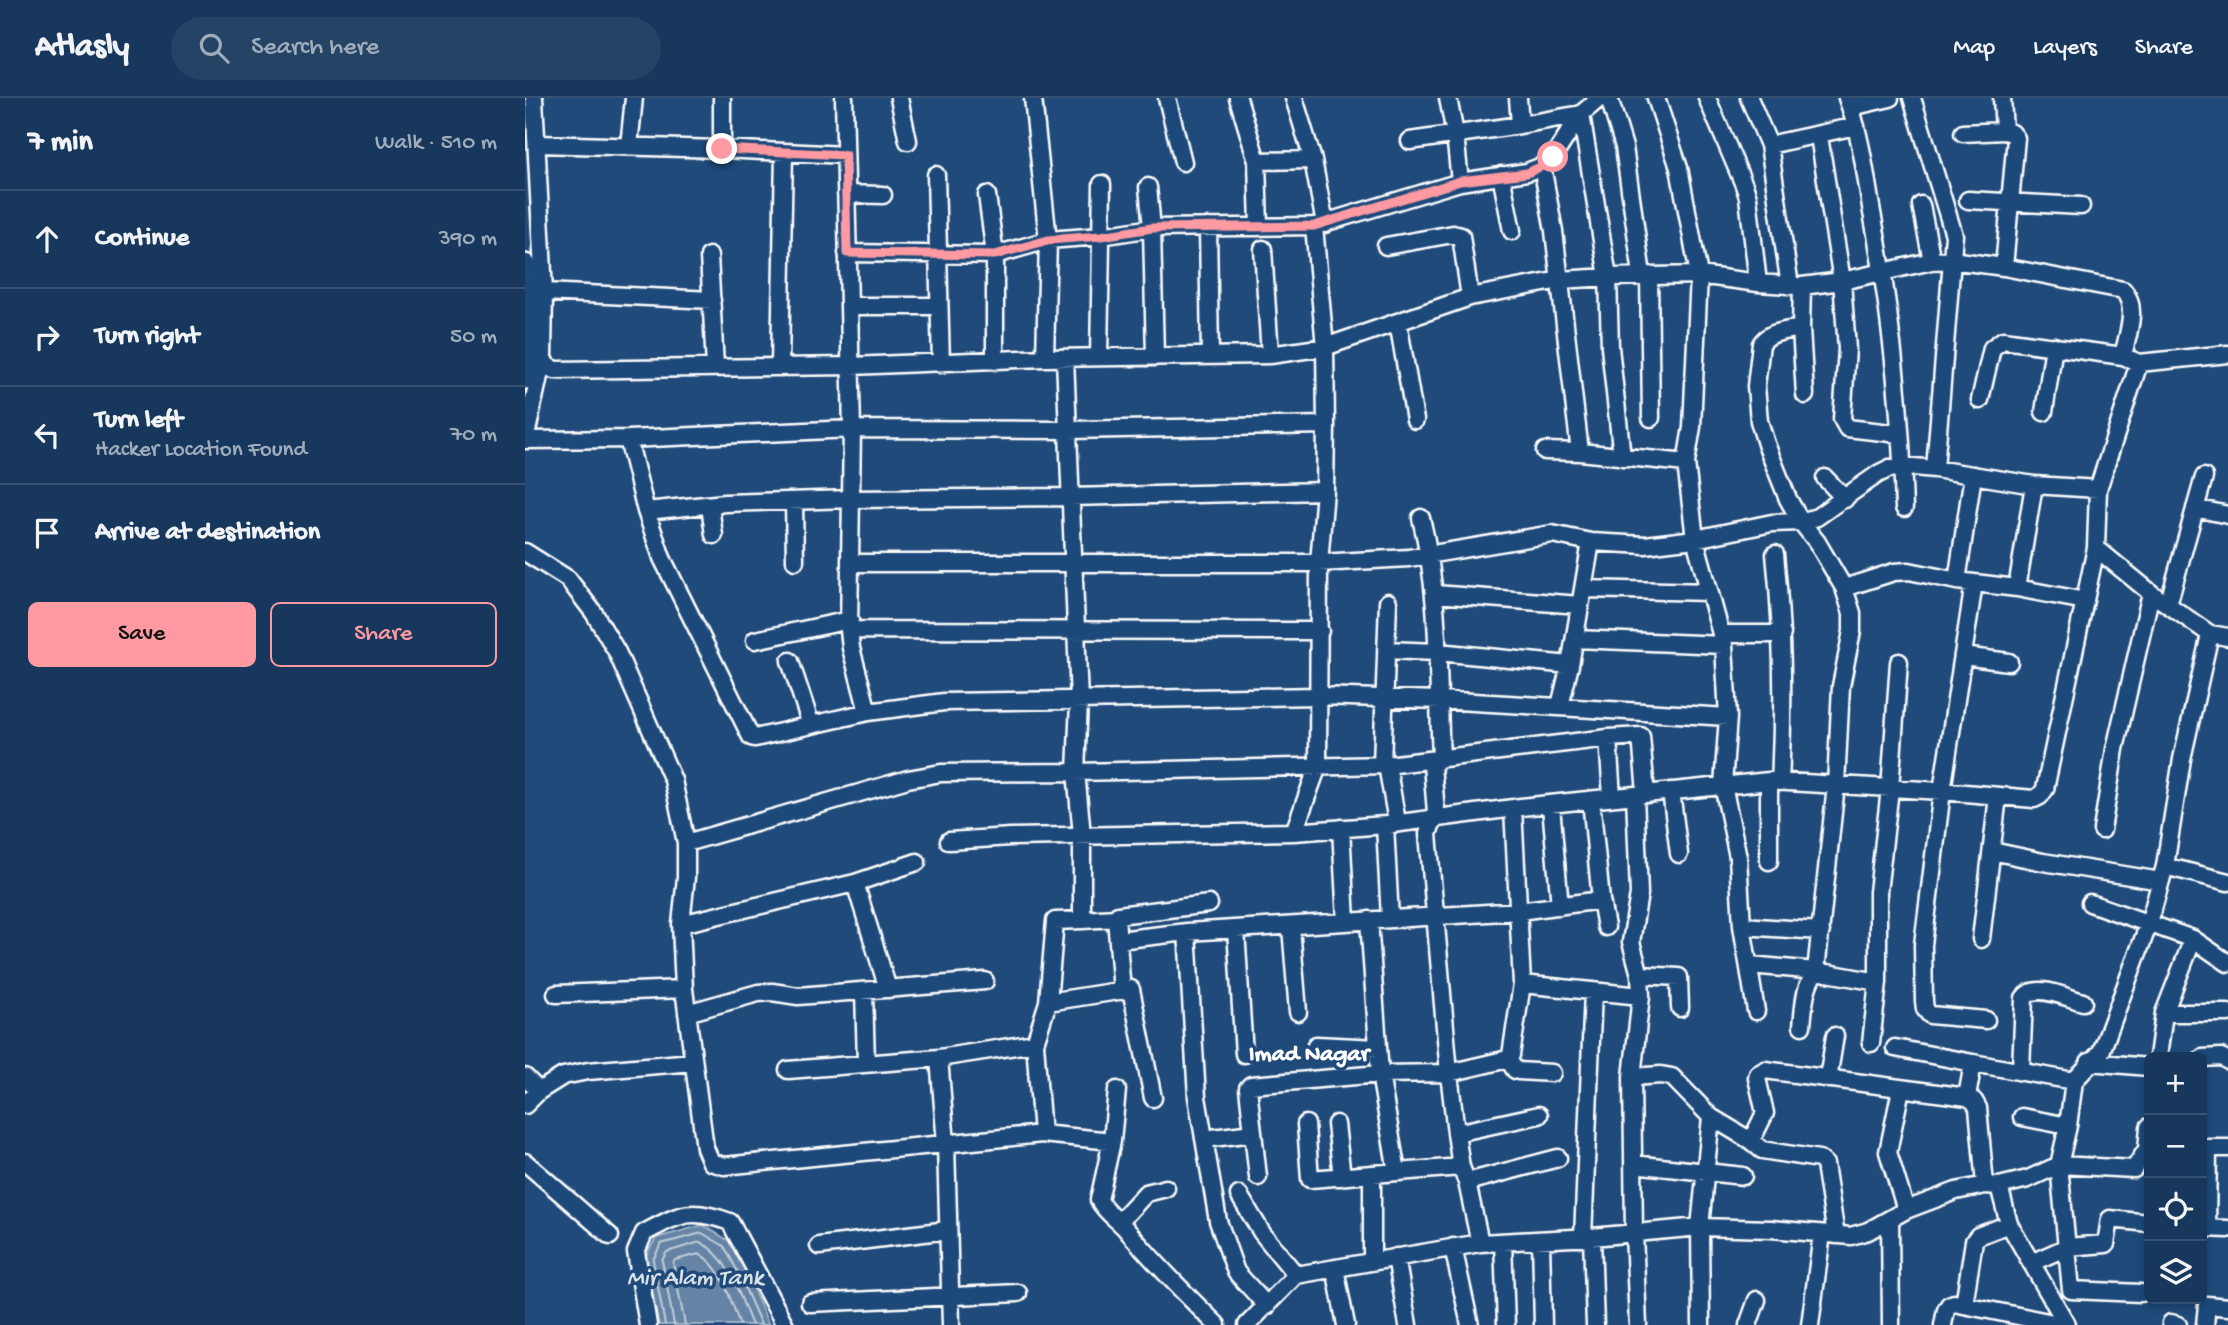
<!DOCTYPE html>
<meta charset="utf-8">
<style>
:root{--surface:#17385c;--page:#244365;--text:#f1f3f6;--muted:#9eacbb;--line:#365272;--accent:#ff9aa2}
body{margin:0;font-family:"Gochi Hand",sans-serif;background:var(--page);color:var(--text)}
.controls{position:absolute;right:21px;bottom:21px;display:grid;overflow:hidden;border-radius:10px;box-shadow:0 4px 10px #0003}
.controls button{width:63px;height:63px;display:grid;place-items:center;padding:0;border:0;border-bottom:2px solid var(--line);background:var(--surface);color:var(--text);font:35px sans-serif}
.stop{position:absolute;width:21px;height:21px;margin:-16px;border:5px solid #ff9aa2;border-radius:50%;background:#fff}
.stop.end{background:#ff9aa2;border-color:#fff;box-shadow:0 2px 7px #0008}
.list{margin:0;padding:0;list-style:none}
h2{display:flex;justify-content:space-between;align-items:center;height:91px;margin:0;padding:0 28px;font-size:30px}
h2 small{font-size:23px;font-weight:400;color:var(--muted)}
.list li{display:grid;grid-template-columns:46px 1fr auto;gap:21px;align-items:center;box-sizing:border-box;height:98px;padding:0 28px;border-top:2px solid var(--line)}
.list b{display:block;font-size:26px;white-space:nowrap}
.list p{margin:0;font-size:23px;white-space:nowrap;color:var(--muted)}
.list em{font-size:23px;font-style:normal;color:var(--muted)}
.actions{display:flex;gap:14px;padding:21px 28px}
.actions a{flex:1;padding:16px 0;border:2px solid var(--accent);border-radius:10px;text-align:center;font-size:24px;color:var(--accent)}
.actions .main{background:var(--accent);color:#111}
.icon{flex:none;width:38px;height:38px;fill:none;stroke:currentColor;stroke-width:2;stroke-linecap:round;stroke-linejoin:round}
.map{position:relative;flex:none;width:1703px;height:1227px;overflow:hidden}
header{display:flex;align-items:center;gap:42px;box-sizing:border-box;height:98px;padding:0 35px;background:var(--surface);border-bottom:2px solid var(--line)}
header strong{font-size:33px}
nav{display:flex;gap:38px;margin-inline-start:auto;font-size:24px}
.search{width:490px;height:63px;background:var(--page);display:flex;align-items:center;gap:18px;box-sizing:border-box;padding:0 24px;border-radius:38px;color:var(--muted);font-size:26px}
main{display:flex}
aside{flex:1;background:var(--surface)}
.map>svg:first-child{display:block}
</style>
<header>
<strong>Atlasly</strong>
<div class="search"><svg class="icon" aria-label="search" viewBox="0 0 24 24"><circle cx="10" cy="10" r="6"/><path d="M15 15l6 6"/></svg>Search here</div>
<nav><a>Map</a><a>Layers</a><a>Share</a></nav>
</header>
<main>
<aside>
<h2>7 min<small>Walk · 510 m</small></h2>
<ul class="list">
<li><svg class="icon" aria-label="ahead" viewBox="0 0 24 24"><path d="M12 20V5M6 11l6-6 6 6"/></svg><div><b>Continue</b></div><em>390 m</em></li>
<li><svg class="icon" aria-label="right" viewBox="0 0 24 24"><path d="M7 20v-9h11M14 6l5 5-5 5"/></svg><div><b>Turn right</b></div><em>50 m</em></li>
<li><svg class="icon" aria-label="left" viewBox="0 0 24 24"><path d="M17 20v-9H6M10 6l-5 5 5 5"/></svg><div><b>Turn left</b><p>Hacker Location Found</p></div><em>70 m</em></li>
<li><svg class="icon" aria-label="arrive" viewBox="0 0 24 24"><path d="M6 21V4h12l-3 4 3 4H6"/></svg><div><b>Arrive at destination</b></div></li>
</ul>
<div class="actions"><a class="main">Save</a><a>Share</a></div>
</aside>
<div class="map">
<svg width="1703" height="1227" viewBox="0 0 1703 1227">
<rect width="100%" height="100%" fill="#1f4a7a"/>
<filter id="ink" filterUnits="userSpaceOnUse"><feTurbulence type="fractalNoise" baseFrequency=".0143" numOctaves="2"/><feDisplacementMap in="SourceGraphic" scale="14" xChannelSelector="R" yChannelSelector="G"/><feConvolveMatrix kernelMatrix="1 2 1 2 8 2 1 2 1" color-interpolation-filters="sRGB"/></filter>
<g filter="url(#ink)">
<path fill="#6583a4" stroke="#a3b5c8" stroke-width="2" d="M178,1127L204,1143L219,1170L244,1227H134L123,1183L120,1159L131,1140Z"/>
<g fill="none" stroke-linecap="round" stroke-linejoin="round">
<path stroke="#c1cddb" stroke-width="2" d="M140,1227L128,1162L136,1146L177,1135L199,1148L213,1174L236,1227
M149,1227L137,1162L142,1154L175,1144C205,1159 214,1198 227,1227
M160,1227L148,1165L150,1162L174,1156C197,1167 206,1204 215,1227"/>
<defs>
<path id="minor" d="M197,0V51
M319,0L327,331L324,532L326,550L343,614
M374,0L383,43
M508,0L523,142L520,260
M642,0L658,64
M713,0L732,63L734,129
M769,0L788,62
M923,0L930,36L935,84
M993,0L995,27
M1084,0L1099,49L1117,177
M1131,0L1154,70L1174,177L1167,329L1161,365L1170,441L1199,547L1203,619L1198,687L1213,759L1217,828L1231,913
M1182,0L1219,87L1223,99L1233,185
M1224,0L1244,47L1265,188
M1322,0C1335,35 1340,72 1346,109C1365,208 1376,309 1379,410
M1387,0L1429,137L1410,371
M1477,0L1479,33L1487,35L1491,40L1479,169
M1326,9L1365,0
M1438,35L1479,33
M1294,38L1317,183L1322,251L1317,321L1322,330L1375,336
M885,43L995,27L1056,16L1083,179L1085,249L1097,359
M12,46L197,51L320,57
M1244,47L1331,28
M104,48L109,0
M732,63L788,62L800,126
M1017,68L1029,133L1055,354L1161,365
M411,77L416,266
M976,77L987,133
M623,89L627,130L630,259
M321,96L358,97
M462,97L470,157V263
M1443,102L1556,108
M1396,107L1407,163
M683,129L685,258
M861,148L928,136L936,138L945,199
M738,151L745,257
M322,155L470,157L523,142L576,138L627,130L789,128L935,84L1002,74L1017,68L1028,59L1056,16L1075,0
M184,158L190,269
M1124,177L1126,320
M1277,188L1276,230L1280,297
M19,194L187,202
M324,208H414
M873,224L890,322
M574,259L577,86
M18,260L22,268L30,272L326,268L520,260L745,257L800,249L945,199L1035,182L1083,179L1174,177L1233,185L1277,188L1317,183L1407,163L1426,162L1479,169L1598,192C1614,209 1602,238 1598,258
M255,268L259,54
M1455,302L1467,250L1478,242L1598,258L1614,265L1703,256
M1519,314L1529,248
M103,341L121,413L137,460L226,639L230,640L343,614L419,604L794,598L914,602L1203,619
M0,342L103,341L327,331L543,332L801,327
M0,342L18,260L19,194L9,0
M1020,353L1055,354
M1300,380L1320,401
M269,404L270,463
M185,408L189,437
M1670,410L1703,417
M121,413L200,405L326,401L545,399L800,393
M896,420C916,499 912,580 916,660L907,667L911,714L903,736L924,975L931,1035L936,1069L942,1084L955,1145
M1571,450L1626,495L1685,536L1703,539
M0,454L43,481L69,515L92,554L148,682L161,745V779L156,826L159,891L180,1050L186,1064L199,1068L517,1036L587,1043
M1250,456C1258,532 1259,608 1255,684
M325,465H794L884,460L1027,436L1066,444L1120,447L1170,441L1247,425L1276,424L1292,419L1353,376L1365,370L1378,368L1410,371L1509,387L1573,391
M1432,483L1448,377
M1449,485L1417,693L1398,847L1399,903L1400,911L1405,917L1461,922
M1319,490L1369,474L1384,473L1432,483L1492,490L1560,503
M1492,490L1509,387
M1058,491L1184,494
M910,496L1055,507
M1643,507L1679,379
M324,532L795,533
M1196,536H1257
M1050,541L1199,547
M230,542L325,522
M861,552L913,554L1045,567
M1438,558L1484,564
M265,563L286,627
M1035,608L1045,567L1066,444
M1083,640L1087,699
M857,667L863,504
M862,667L872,724
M1146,693L1154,756
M1110,697L1114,796L1106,844L1115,877L1116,898L1107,979L1109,1135L1113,1227
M1026,708L1035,808
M860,727L865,821
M816,730L821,823
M1577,732L1590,651L1626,495
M769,734L793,668L794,465L800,393L801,327L800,249L789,128
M424,743L485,739L769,734L860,727L996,709L1244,683L1417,693L1509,701L1515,698L1520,691L1571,450L1573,391L1614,265
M161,745L383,681L416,675L551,674L862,667L1083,640L1116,638L1121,695
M1467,753L1518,764L1636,783
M1244,763V683
M1640,768L1703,784
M330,785L363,891
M1076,802L1081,829
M1565,805L1668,841L1703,865
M591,820L593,817L684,806
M557,822L591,820L597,893
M844,822L855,976L872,1074
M156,826L330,785L392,764
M1217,828L1296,833
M766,829L773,914
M711,832L719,956
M662,834L672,999L693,1123L711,1174L742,1208
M1456,841L1473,698
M593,842L662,834L994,813L1076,802L1066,702
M1225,867L1291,873L1311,687L1316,588L1327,533V515L1319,490L1292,444L1276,424L1263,401L1241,346L1234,323L1231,288L1236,246C1244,233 1262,233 1276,230
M1115,877L1154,879L1155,910
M997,886L1116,898
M339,893L341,965
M31,896L159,891
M523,904L606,891L628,1000
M162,915L233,895L247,894L273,898L460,883
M1639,915L1668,841
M1277,928C1279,909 1279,888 1291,873L1353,884
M510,945L517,1036
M1346,945L1353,884V794L1365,691L1374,564
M791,947L853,950
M1370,950L1448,965
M1633,959L1639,915H1703
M1677,960L1696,959L1703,963
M983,961L990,972L993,973L1027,975
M1564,964L1624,969
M263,972L414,960
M1496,972L1499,900C1510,884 1542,900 1558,904
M0,979L14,993
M1107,979L1136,977L1147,979L1186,1019L1226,1043L1237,1052L1294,1061L1300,1066L1311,1137
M1303,981L1310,938
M1549,983L1576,954L1624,825L1640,768L1657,661L1685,536
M1376,991L1363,1054L1381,1112
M592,992L587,1043L574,1102C581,1115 591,1120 600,1130C629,1164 660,1196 692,1227
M1442,999L1448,965L1549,983L1543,1028L1534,1067L1546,1192L1616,1195
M0,1007L14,993L38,978L63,973L168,964
M1497,1019L1543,1028
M781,1026L785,1081L936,1069
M811,1026L817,1079
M931,1035L1014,1017
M679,1041L728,1035
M1226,1043L1240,1015L1232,980L1233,976L1240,972L1442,999L1449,1003L1453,1010L1460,1087
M1677,1050H1703
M0,1064L85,1138
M1108,1066L1218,1078
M733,1079L723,990L726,987L855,976L924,975L983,961L986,957L997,886L988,710
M942,1084L1033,1060
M1474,1088L1503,1081L1534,1067L1609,1071L1622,1051L1624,1029
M714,1097L737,1135L771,1177
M1365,1121L1366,1227
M594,1124L621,1095L641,1090
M1677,1130L1703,1131
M1682,1131L1683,1050
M1067,1139L1070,1227
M1058,1140L1068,893
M1016,1142L1018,1227
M978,1144L981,1227
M294,1148L423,1132
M928,1149L945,1227
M871,1159L883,1227
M847,1163V1076
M1506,1165L1542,1149L1581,1146L1585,1121L1624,1125
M810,1170L821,1227
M285,1205L493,1195
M1439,1207L1449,1143L1453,1138L1484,1126
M1646,1225L1653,1227
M123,1227L111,1154L119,1135C155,1116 165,1109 205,1124L260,1227
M426,1227L421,1046L414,960L510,945L523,904L530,823L557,822V737L551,674L554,603L540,260
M722,1227L771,1177L955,1145L1067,1139L1175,1129L1246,1131L1326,1138L1343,1133L1381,1112L1431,1093L1460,1087L1474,1088L1484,1126L1542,1227
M1176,1227L1175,1129L1186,1019
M1223,1227L1232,1202
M1285,1227L1297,1136
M1418,1227L1421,1212L1424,1207L1429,1205L1538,1227
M1680,1227L1682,1207L1703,1209"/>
<path id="major" d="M0,167L3,261L0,280"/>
</defs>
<use href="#minor" stroke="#fff" stroke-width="21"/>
<use href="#major" stroke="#fff" stroke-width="26"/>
<use href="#minor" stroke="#1f4a7a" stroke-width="16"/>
<use href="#major" stroke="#1f4a7a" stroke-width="21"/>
</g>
</g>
<g fill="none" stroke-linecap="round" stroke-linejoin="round" filter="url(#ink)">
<path stroke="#ff9aa2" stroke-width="9" d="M197,51L320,57L322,155L470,157L523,142L576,138L627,130L789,128L935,83L1002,75L1017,68L1028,59"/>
</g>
<g text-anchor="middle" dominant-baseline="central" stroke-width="7" stroke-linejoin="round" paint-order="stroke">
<g font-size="24" font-weight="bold" fill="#fff" stroke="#1f4a7a">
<text x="784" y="957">Imad Nagar</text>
</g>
<g font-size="24" font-style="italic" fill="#d8e0e8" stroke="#1f4a7a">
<text x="170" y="1181">Mir Alam Tank</text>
</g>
</g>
</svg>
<div class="controls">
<button>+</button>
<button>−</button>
<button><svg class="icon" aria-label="locate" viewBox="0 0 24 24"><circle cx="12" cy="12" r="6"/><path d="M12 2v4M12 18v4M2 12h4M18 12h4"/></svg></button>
<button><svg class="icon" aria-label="layers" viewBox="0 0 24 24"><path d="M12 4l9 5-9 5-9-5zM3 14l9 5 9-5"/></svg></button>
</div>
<div class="stop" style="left:1028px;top:59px"></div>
<div class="stop end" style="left:197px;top:51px"></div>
</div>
</main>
